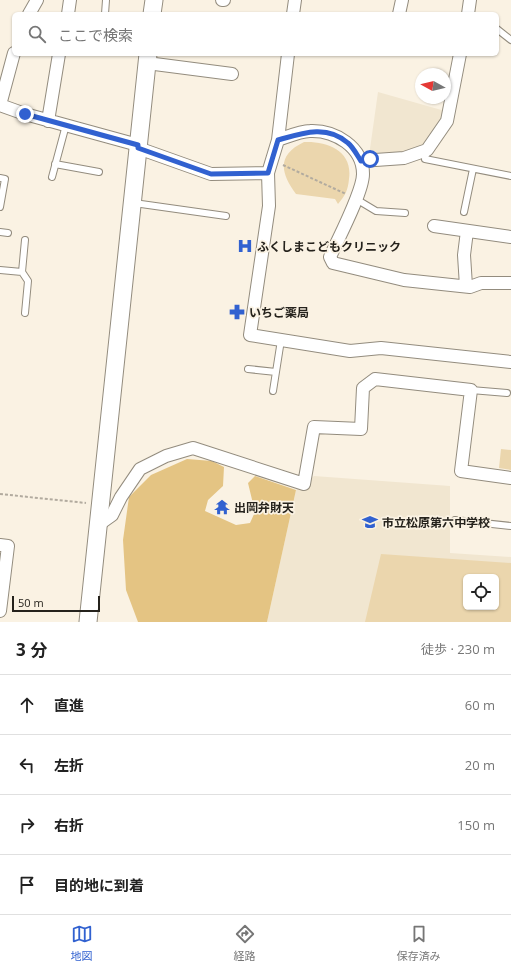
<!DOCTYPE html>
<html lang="ja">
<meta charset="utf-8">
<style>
:root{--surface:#fff;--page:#f6f6f6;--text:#222;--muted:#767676;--line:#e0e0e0;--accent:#3161d0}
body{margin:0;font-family:"Open Sans","Noto Sans JP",sans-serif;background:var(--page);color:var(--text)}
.controls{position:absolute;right:12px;bottom:12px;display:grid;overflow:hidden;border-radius:6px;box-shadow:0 1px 3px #0004}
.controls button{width:36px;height:36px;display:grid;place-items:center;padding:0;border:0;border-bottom:1px solid var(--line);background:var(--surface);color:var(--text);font:20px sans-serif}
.compass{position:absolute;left:415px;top:68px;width:36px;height:36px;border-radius:50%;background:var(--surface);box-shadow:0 1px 3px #0004;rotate:278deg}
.scale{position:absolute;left:12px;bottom:10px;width:88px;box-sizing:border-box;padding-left:4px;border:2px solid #25221c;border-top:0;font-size:11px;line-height:14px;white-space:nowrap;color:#25221c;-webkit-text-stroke:3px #faf2e3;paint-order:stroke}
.stop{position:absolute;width:12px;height:12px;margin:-9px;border:3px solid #3161d0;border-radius:50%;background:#fff}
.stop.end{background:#3161d0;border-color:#fff;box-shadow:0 1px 4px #0008}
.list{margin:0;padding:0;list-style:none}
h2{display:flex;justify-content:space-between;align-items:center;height:52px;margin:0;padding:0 16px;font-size:17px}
h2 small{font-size:13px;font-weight:400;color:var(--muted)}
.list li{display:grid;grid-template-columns:26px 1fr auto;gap:12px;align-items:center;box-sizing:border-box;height:60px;padding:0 16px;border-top:1px solid var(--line)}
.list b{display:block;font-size:15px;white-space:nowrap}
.list em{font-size:13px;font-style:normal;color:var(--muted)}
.icon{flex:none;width:22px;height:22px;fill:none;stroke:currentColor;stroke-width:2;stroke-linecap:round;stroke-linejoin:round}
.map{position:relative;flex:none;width:511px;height:622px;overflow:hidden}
.search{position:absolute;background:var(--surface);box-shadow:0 1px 3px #0004;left:12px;right:12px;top:12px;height:44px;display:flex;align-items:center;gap:10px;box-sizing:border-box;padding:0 14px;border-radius:6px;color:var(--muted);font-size:15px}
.sheet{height:292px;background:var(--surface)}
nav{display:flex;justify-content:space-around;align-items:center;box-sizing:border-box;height:56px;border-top:1px solid var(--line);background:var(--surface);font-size:11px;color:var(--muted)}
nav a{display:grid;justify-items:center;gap:2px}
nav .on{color:var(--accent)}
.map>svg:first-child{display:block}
</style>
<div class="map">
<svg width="511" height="622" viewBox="0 0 511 622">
<rect width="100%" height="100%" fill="#faf2e3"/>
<path fill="#f1e6d0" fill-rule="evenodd" d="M378,92L445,111L443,120L421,149L399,156H369Z
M314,476L450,486V553L511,557V622H267L296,490ZM466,577H496V607H466Z"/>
<path fill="#ebd6ad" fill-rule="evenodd" d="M304,142C328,141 353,151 349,179C348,190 345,196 338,204L335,199L296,194C280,172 277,155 304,142Z
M501,449L511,450V470L499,468Z
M381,554L511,563V622H365ZM466,577H496V607H466Z"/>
<path fill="#e4c483" d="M187,459L212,461L224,467L223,486L208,500L205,511L236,525L250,523L255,512L248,483L255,476L296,490L267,622H138L126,590L123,540L129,497L151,475Z"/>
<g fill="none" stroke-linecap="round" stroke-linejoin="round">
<defs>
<path id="lane" d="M105,14L106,0
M497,29L511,40
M427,150L425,159L511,176
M55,164L99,172
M52,177L66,125
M0,178L5,179L0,207
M356,199L376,211L405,213
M134,203L226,216
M464,212L473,169
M0,232L8,233
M0,270L22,272L28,281L25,313
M22,272L25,240
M248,369L276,372
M471,390L507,393
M273,391L281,340
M455,520L511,526"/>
<path id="street" d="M222,0H224
M29,14L37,0
M68,14L70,0
M293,14L295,0
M399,14L402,0
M468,14L470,0
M288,54L278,140L268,173L269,206L250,335L350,351L381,348L511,362
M147,63L232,74
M0,105L25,114L138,145
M0,105L14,53
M48,121L59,54
M278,140C287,137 300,131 310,131C335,130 363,147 363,174C363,192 338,239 330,257L333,263L404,280L470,287L481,283H511
M138,148L211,174L268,173
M361,161L404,158L427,150L447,121L460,54
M434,226L511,237
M466,286L464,255L467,231
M98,525L112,515L121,497L140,469L166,456L193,448L304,484L314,427L361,429L363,388L375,379L471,390L461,471L511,478
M0,545L8,546L0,611"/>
<path id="secondary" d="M152,14L154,0
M88,622L148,54"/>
</defs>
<use href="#lane" stroke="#938c7e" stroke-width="8"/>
<use href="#street" stroke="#938c7e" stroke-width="14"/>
<use href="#secondary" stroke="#938c7e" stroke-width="19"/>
<path stroke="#b2ab9f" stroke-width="2" stroke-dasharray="3 2" stroke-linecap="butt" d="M283,165L346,194
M0,494L86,503"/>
<use href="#lane" stroke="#fff" stroke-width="6"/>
<use href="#street" stroke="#fff" stroke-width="12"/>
<use href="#secondary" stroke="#fff" stroke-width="17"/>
</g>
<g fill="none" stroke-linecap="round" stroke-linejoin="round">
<path stroke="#3161d0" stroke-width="5" d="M25,114L138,145V148L211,174L268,173L278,140C302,133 327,124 348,143C353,147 357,155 361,161L370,159"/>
</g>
<defs>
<symbol id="hospital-bare" viewBox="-9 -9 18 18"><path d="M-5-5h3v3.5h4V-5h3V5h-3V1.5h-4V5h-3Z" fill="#3161d0" stroke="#faf2e3" stroke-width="2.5" paint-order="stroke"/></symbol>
<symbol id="pharmacy-bare" viewBox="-9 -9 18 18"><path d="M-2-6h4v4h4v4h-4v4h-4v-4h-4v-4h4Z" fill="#3161d0" stroke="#faf2e3" stroke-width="2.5" paint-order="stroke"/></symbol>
<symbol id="temple-bare" viewBox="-9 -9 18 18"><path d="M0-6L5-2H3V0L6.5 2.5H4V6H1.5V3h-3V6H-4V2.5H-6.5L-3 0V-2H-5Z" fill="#3161d0" stroke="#faf2e3" stroke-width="2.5" paint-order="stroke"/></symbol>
<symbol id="school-bare" viewBox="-9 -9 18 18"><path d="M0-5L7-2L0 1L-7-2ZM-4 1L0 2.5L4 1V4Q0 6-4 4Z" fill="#3161d0" stroke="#faf2e3" stroke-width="2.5" paint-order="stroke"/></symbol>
</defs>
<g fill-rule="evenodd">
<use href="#hospital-bare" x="234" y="235" width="22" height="22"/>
<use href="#pharmacy-bare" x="226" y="301" width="22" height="22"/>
<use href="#temple-bare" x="211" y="496" width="22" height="22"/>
<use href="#school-bare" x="359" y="511" width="22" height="22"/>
</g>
<g text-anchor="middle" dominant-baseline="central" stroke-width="3.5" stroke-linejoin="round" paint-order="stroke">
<g font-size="12" font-weight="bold" fill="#25221c" stroke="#faf2e3" text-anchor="start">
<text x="257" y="246">ふくしまこどもクリニック</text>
<text x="249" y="312">いちご薬局</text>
<text x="234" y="507">出岡弁財天</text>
<text x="382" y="522">市立松原第六中学校</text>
</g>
</g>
</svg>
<div class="controls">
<button><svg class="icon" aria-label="locate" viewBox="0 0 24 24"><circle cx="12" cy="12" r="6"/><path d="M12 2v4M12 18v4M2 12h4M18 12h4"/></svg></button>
</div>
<svg class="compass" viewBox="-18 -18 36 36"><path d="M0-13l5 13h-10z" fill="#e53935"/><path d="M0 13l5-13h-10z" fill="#767676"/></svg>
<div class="scale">50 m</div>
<div class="stop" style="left:370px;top:159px"></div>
<div class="stop end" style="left:25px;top:114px"></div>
<div class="search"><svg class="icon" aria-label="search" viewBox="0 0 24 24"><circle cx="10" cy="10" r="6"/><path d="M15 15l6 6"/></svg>ここで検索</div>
</div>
<section class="sheet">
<h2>3 分<small>徒歩 · 230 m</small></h2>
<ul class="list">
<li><svg class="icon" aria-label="ahead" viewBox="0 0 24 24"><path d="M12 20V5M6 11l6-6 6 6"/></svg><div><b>直進</b></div><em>60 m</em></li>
<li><svg class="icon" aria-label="left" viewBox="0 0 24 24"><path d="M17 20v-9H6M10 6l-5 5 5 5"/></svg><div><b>左折</b></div><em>20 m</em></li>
<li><svg class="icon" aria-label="right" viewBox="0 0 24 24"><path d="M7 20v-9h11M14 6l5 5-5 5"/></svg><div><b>右折</b></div><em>150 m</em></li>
<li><svg class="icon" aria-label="arrive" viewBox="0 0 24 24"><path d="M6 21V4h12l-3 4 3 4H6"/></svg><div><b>目的地に到着</b></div></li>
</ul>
</section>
<nav>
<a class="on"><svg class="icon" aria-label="map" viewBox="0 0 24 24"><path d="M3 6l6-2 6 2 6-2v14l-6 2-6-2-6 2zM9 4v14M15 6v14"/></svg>地図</a>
<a><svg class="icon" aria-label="directions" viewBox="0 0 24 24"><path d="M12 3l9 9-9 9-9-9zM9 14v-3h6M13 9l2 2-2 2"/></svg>経路</a>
<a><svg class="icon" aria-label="saved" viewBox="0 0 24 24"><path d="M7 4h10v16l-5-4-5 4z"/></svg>保存済み</a>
</nav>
